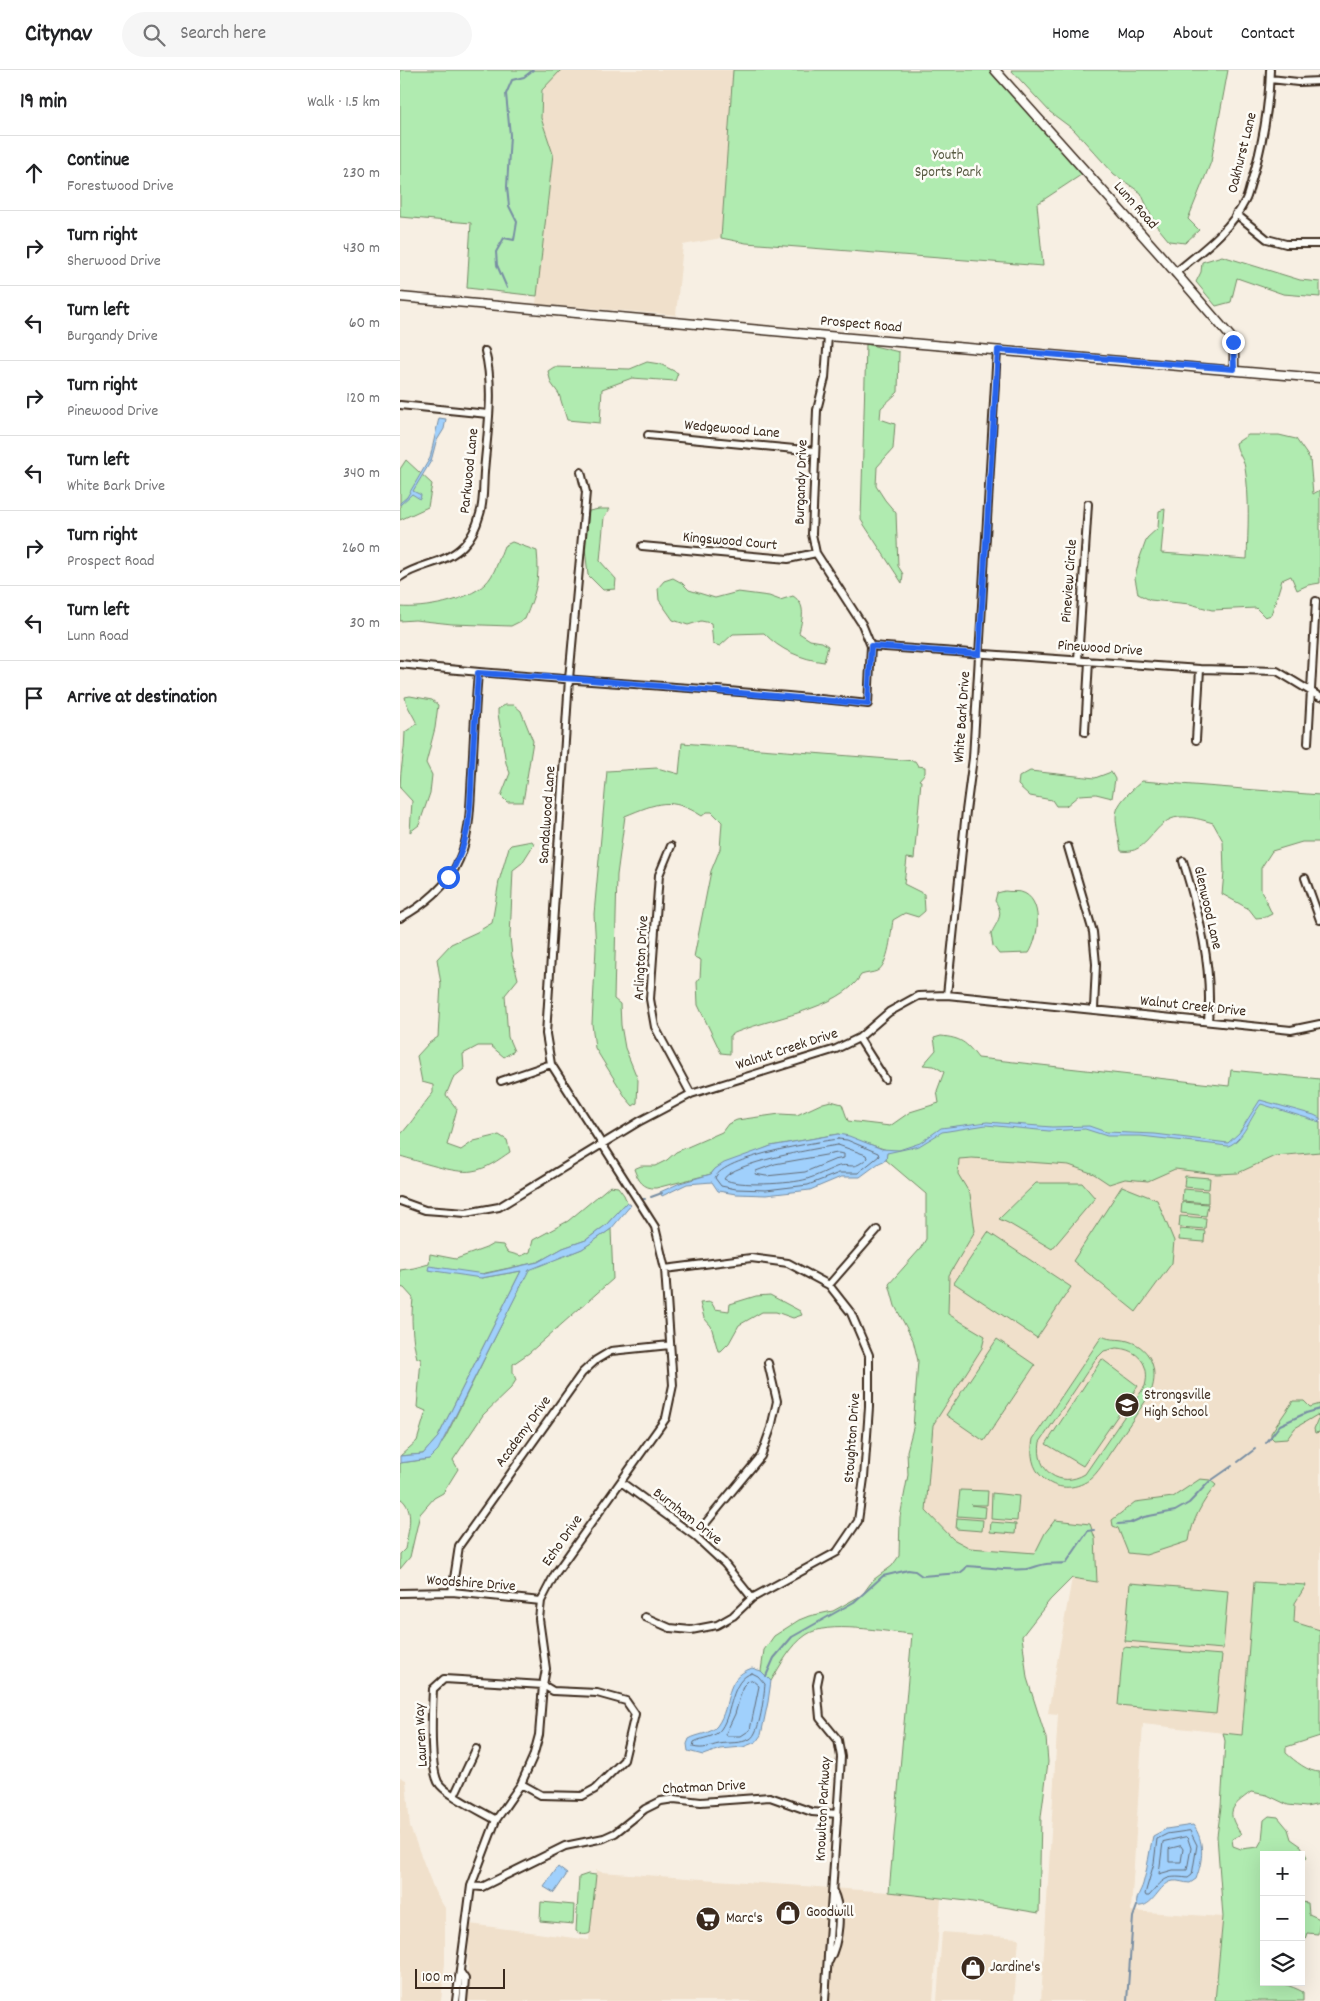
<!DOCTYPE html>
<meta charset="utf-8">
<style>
:root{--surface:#fff;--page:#f6f6f6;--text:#202124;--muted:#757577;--line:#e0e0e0}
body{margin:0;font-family:Dekko,sans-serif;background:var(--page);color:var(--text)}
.controls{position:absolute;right:15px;bottom:15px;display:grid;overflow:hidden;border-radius:0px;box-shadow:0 5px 20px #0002}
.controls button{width:45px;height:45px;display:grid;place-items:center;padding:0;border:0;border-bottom:1px solid var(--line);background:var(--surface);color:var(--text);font:25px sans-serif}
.scale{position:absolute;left:15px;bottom:12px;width:90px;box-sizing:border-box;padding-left:5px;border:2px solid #3b2a1e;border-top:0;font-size:14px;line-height:18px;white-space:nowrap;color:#3b2a1e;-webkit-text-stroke:4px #fdfcf7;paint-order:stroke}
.stop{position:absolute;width:15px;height:15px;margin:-11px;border:4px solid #2563eb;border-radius:50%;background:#fff}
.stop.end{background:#2563eb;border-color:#fff;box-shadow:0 1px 5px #0008}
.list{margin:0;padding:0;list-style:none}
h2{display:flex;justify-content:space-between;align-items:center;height:65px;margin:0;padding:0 20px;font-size:21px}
h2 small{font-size:16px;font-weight:400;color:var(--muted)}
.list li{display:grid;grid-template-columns:32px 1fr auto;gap:15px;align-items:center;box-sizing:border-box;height:75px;padding:0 20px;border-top:1px solid var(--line)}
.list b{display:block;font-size:19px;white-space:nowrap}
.list p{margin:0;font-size:16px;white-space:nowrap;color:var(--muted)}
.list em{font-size:16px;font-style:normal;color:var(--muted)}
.icon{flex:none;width:28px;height:28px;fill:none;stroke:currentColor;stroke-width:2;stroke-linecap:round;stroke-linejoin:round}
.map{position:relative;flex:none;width:920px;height:1931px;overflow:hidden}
header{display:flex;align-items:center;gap:30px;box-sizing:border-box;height:70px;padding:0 25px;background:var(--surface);border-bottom:1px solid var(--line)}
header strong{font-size:24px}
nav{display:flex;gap:28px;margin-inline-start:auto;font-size:18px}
.search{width:350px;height:45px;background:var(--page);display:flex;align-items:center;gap:12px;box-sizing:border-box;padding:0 18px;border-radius:28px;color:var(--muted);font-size:19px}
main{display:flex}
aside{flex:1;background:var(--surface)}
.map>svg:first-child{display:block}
</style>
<header>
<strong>Citynav</strong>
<div class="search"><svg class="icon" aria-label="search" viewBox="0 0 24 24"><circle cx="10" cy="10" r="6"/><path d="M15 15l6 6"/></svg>Search here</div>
<nav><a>Home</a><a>Map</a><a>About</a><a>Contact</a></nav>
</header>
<main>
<aside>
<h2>19 min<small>Walk · 1.5 km</small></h2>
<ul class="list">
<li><svg class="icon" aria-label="ahead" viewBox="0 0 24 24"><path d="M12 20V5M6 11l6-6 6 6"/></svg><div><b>Continue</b><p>Forestwood Drive</p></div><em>230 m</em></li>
<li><svg class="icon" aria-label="right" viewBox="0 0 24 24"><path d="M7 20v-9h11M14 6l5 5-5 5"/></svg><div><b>Turn right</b><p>Sherwood Drive</p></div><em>430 m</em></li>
<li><svg class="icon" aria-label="left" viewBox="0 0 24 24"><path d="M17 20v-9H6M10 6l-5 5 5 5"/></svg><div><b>Turn left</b><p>Burgandy Drive</p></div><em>60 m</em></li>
<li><svg class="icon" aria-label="right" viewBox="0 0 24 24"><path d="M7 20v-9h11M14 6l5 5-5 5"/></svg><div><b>Turn right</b><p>Pinewood Drive</p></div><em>120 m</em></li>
<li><svg class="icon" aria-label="left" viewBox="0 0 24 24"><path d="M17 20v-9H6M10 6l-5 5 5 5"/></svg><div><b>Turn left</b><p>White Bark Drive</p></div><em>340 m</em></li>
<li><svg class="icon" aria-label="right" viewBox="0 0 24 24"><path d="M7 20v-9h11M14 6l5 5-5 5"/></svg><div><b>Turn right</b><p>Prospect Road</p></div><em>260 m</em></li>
<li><svg class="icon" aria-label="left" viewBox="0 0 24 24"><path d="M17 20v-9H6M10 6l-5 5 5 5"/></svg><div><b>Turn left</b><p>Lunn Road</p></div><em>30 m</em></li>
<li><svg class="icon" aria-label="arrive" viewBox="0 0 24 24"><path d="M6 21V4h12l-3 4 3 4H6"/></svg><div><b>Arrive at destination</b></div></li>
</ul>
</aside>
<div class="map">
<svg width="920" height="1931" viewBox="0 0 920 1931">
<rect width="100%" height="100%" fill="#f7efe3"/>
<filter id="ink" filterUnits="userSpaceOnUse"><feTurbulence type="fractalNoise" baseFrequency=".02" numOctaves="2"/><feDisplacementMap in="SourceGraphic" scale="10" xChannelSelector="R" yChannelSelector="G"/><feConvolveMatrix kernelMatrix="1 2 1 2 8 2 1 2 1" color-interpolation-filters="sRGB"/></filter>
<g filter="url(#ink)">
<path fill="#f0e0cb" d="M145,0H333L321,168L283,175L276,245L136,234L153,84L141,48Z
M557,1036L920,1076V1560L894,1553L895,1533L905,1516L855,1512L842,1665L743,1654L731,1841L823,1847L815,1931H641L658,1644L648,1643L672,1508L522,1492Z
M0,1707L6,1710L10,1757L35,1822L45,1838V1893L41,1931H0Z
M196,1800L201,1802L489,1822L541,1828L533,1931H66L70,1854L189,1870Z
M542,1862L619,1868L614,1931H537Z"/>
<path fill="#b0ebb0" stroke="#768a67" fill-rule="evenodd" d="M0,0H161L142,20L141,48L153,84L137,226L67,218L71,153L0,147Z
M333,0H591L684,103L637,134L643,196L346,173L321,168Z
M611,0H828L811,92L788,149L799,160L785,173L769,171L755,154L741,123L714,104L674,60L650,42Z
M822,186L900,210L920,212V227L883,224L837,208L831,232L816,236L796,212L801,202L802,192Z
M466,274L499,282L498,322L481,338L480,349L495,354L493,379L477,397L476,416L485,430L496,443L498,496L503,504L502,513L461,450Z
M247,292L260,294L278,303L275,311L232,308L202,319L200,353L167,350L159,324L151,313L148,301L154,297L230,299Z
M848,365H879L896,369L910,389L913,424L920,420V513L908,515L897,520L891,506L882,510L871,545L865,547L856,538L812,540L790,534L750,530L738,524L735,508L739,490L747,468L758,458L759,441L765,439L761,483L847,489C848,459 850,428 845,398C844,389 837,383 836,373Z
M6,390L32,414L28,437L0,450V399Z
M199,439H210L204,447L200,491L216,509L215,519L203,520L188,505L185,478L189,441Z
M112,472L137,481C140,511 136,521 125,549L111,556L52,554L15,550L0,551V537C24,539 67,531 85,514C95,505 99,488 104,476Z
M273,508L282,513L289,520L315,528L338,522L369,526L380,530L393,526C407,535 402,549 399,563L410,570L422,572L428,576L424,592C401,589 380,580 364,563L333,564L320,576L313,574L311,553L301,551L288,555L273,550L259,530L258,518L264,511Z
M10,626L32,630L38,635L35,658L26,693L32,705L30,723L19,755L10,762L12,731L0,718C0,699 5,681 5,662L17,654C13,644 7,638 5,627Z
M105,635H114L121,641L133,671L123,732H107L101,726L110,703L106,693L98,644V639Z
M282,673L515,691L518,696L525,697V703L519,710L521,711L514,789L507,788L504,814L524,824L525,841L518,847L505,843L493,850C491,862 489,895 477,901C473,903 466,903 461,905C441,940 366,948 330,965V984L321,983L298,935L297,912L300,908L301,890L294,887L311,801L320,779L322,752L312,742H307L302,746C271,726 257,733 225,746L217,805L214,929L220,934L221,955L225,978L238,1010L237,1033L233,1036L226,1028L195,978L192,954L196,878L194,844L207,701L257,698L279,704Z
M630,701L695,708L711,702L715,709L712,728L696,724L679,725L666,736H656L652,730L630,726L618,715L619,707Z
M742,711L920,725V772H902L872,781L861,798V820L872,844L866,847L856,848L849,839L822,824L824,803L823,771L813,753C803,750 790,746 779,747C753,749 749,786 721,781C715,741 708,741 742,711Z
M132,771L134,774L122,793L113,800L110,867L112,886L118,909L105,925L108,967L114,981L104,987L91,976H78L63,984L64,999L53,1008L46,1025L57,1039L47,1075L61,1080L74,1071L99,1065L107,1070L110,1082C98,1090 87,1099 72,1101C55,1104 18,1091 0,1086V1065C13,1052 21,1036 33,1023V1015L22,1012L17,986L29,973L38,967L41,914L37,889L51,874L77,862L92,853L99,811L109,777L111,775Z
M605,821C610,822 616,821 621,822C644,828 639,868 629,883L599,884L593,876L591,864C597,851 605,845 595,831L597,823Z
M541,966C561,968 566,972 578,988L829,1016L831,1000L920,1009V1082L875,1086L838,1103L817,1104L775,1099L748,1111L725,1109L709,1114L694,1104L669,1095L572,1088L559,1089L558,1104L570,1124L575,1161L549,1205L548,1244L585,1266L582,1278L533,1355L526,1441L553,1469L570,1478L635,1483L645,1463L655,1450L690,1454L695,1468L697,1512L672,1508L650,1530L622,1566L627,1608L646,1668L648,1692L641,1747L639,1843L567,1831L489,1822L512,1564C485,1562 427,1550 406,1565C391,1575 380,1596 371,1611L361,1601L364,1580L374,1566L399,1550L409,1546L433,1541L462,1525L473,1510L492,1496L499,1486L500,1447L508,1405L507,1381L513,1358L518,1291L513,1270L495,1236L489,1214L520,1179L526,1169V1124L486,1090L487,1080L438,1064L371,1076L315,1099L311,1104L256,1118C243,1119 238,1110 234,1099L241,1096H255L267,1090L276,1082L322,1062L328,1054L337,1050L380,1044L397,1045L423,1033L431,1031L442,1034L448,1051L490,1056L510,1042L539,1033L537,1021L544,1002L534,996L523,995L536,980L534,968Z
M785,1106L810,1108L809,1119L784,1117Z
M636,1113H682L695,1128L652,1179L608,1153L599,1149Z
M210,1116L218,1117L224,1125L227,1132L206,1155L186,1170L163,1178L138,1192L81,1204V1208L121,1201L38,1367L23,1384L0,1386L17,1371L26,1341L17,1337L21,1289L17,1288C12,1269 11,1247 13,1228L4,1218L0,1217V1200L14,1198L29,1194L30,1184L56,1189L86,1178L93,1174L103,1175L107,1182L121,1186L130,1182L133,1170L168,1151Z
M722,1116L757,1130L774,1171L772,1193L736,1242L673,1191Z
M783,1119L808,1121V1133L782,1131Z
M782,1132L808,1134L806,1146L781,1143Z
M780,1146L806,1148L805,1159L779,1157Z
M211,1159L213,1209L129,1283L113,1294V1302L116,1310L111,1318L83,1345L53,1390L58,1399L43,1423L34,1428L20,1444L10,1487L0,1499V1484L5,1479C8,1461 16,1440 0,1428V1393L29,1389L45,1368L129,1199L182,1179Z
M780,1159L805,1161L804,1172L779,1170Z
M588,1162L671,1217L637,1268L554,1213Z
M370,1225L400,1241L402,1245L393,1248L376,1242H362L339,1255L329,1273L321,1281H318L311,1256L304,1248L300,1233L311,1232L315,1239L329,1241L330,1234L356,1226Z
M702,1266C711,1271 718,1268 728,1271C753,1278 760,1305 749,1326C736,1345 723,1364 710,1383C704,1392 698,1403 689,1410C675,1420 656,1420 643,1408C632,1398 630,1384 633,1369ZM716,1278C738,1279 751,1295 745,1316L685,1404C660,1419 635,1401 640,1372L695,1290L704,1281Z
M597,1269L635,1295L584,1371L546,1345Z
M702,1289L738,1316L683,1396L646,1374Z
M893,1331H904L910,1337L920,1334V1362L915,1363L914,1359L919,1347L917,1345L895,1358L887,1369L874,1370L871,1367V1363Z
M800,1409L810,1410L816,1415C803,1431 792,1450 789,1471L746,1485L728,1483L718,1458L713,1456L712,1450L735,1432L773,1427Z
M560,1420L588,1421L587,1435H571L586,1437L585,1448L557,1446Z
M592,1423L619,1426L617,1451L591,1449Z
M557,1448L583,1450L582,1461L556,1459Z
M591,1452L616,1454L615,1464L590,1462Z
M854,1512L906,1515L895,1533L894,1552L920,1560V1666L886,1677V1683C895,1691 908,1702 920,1702V1734L906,1737L888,1735L867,1725L851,1722C831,1737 825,1741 841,1764L832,1769L833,1776L841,1779L858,1777L862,1770L864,1750L869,1746L878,1747L888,1759L891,1769L901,1776L907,1787L901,1794V1785H864V1912C878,1912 890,1915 903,1922V1931H815L823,1847L817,1766L821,1737L825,1671L823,1663L842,1665Z
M730,1513L828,1521L823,1579L725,1571Z
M723,1577L822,1585L816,1644L718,1635Z
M188,1804L196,1805L190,1863C185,1866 180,1864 176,1861L179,1807Z
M141,1832L174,1835L173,1854L140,1851Z
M901,1832L908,1833L909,1844L920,1849L918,1864L907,1863L901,1881Z"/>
<path fill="#a0d0fc" stroke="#788ea3" d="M39,348L46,349L44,359L36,372L31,391L13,421L21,425L20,429L12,424L0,435V433L7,427L30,388Z
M860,1030L914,1045L920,1048V1052L861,1034C851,1046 843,1071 828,1076L741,1066H707L685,1059L649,1061L586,1055L542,1062L519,1076L487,1083L486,1090L479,1093L460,1107H441L410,1120L366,1125L336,1124L318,1121L312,1112L287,1114L262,1126L260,1122L280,1113L311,1104L315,1099L324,1093L371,1076L438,1064L449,1066L482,1079L499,1080L520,1073L541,1058L587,1052L652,1057L689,1056L706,1062L755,1064L828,1073L839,1063Z
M227,1132L231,1135L211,1159L191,1173L182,1179L129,1200L38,1380L29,1389L0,1393V1386L23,1384L38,1367L121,1201L81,1208L28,1200L29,1196L84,1204L138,1192L163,1178L186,1170L206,1155Z
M352,1598L361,1601L371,1611L368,1632L361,1665L356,1672L343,1677L320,1679L303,1685L288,1681L287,1674L289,1669C297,1664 311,1664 317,1656C333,1634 322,1609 352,1598Z
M793,1755C805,1771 803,1790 796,1809L790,1813C784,1813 778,1810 773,1811C758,1814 754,1838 737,1836C735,1828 741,1821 743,1814C748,1798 749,1781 753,1766L766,1759Z
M158,1797L167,1804L154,1823L144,1817Z"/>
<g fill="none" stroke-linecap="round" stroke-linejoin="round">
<path stroke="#636c77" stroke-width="1" d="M438,1069L447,1070L478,1083L479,1086L458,1103H439L408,1115L366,1120L336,1119L321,1116L315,1108C323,1087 415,1072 438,1069Z
M438,1075L466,1085L467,1088C453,1102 449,1092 436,1097C426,1101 417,1106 407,1109C392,1114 336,1117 324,1109C331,1093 418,1078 438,1075Z
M438,1083L444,1084V1088L434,1090L405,1102L366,1106L355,1104L356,1101L375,1094Z
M352,1603L358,1606L365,1614C364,1625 360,1664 350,1669C340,1674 330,1672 319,1674C309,1676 304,1680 293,1677L294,1672C303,1667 315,1668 321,1659C333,1642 330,1610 352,1603Z
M352,1610L359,1616L350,1660L341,1666H327L326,1663L335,1644L343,1616L348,1611Z
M790,1761L797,1775L792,1805L788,1808C764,1805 764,1809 749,1826H746L745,1824L754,1793L757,1769L767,1764Z
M786,1767L788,1769L791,1778L787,1800H773L759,1804L763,1772Z
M781,1776L783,1779L781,1792H769V1779Z"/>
<path stroke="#788ea3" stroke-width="2" d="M107,218L97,195L96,182L104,168L114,170L117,152L109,136L107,117L110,65L106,24L112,10L124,7L133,0
M251,1127L262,1123
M243,1129H245
M866,1373L880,1355L906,1343L920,1339
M838,1392L855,1379
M718,1454L730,1453L744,1447L775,1441L789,1433L809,1412L832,1396
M366,1606L374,1588L392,1567L454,1532L483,1506L508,1500L515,1501L522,1506L560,1503L565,1499L567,1496C585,1497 609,1501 626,1499C633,1498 639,1495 646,1494C652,1493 659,1494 666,1493L688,1461L694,1460
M727,1931L733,1847L737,1836"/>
<defs>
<path id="minor" d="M870,9L898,12L920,11
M836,144L867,169L886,174H920
M775,203C800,182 830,161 845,131C848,126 849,119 851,113C862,77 869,38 870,0
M0,335L88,344
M248,365L415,381
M242,476L388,489L416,483
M0,507C19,493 45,495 64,475C72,467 77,455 80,444C84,432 83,416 84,402C87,363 95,320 85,281
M471,576L800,599L877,601L920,627
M678,590L688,434
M0,594C155,612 312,616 468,634L471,576L462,554L416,483L412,464L417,340L425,308L428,266
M685,662L689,591
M796,670L800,599
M908,673L916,531
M271,776L259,805L250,929L255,957L291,1024
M668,777L693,862L696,894L694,939
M783,791C799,843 813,897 808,951
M905,808L920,850
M0,848C23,836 49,815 59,790C71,763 70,732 72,703C74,669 75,636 78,603
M547,925L566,741L573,688L597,280
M459,968L485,1009
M101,1011L151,994
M0,1131L25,1140L66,1143L99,1137L240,1051L291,1024L436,979L459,968L489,942L518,926L547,925L891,960L920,954
M429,1215L477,1160
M221,1412L295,1466L324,1493L352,1528
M295,1466L361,1386L371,1358L377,1331L368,1293
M52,1522L59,1476L182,1303L196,1290L211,1281L270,1275
M0,1523L52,1522L141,1531
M245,1547L270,1558L291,1560L317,1555L333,1546L352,1528L437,1482L458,1451L464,1408L469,1337V1285L451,1243L429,1215L388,1193L351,1188L265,1199
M419,1605L417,1615L420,1648L438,1670L441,1687L425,1931
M54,1726L76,1679
M96,1750C83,1742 44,1724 38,1712C29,1693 32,1640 33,1619L44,1609L143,1615L153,1621L197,1623L226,1631L235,1644L224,1690L195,1719L182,1726L141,1725L121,1714
M71,1816L82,1817L165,1776L204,1768L215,1763L245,1739L261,1731L274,1729L301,1732L370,1727L412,1742L438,1744
M429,1891C439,1872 443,1841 433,1821
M61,1903L65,1909L63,1931
M56,1931L71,1816L96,1750L121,1714L133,1687L139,1665L143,1615L146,1599L139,1549L141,1531L155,1504L266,1348L273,1315L265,1199L255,1157L151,994L146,964L169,609L186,422L181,402"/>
<path id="tertiary" d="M595,0L762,187L830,266L834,277V299
M0,227L428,266L920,308"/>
</defs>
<use href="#minor" stroke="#3b2a1e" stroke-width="10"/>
<use href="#tertiary" stroke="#3b2a1e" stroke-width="11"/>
<use href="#minor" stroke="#fdfcf7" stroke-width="6"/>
<use href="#tertiary" stroke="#fdfcf7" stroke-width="8"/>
</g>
</g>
<g fill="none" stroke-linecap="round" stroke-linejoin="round" filter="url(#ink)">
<path stroke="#2563eb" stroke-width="6" d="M48,807C72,771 70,737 72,696C74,665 76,634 78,603L179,609L468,634L471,576L579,584L598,280L834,299L833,272"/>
</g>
<defs>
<symbol id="school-disc" viewBox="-11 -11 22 22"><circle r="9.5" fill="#3b2a1e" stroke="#fdfcf7"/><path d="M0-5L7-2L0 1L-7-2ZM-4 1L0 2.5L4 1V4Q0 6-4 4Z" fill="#fff"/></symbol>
<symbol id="shop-disc" viewBox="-11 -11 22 22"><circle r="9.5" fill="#3b2a1e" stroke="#fdfcf7"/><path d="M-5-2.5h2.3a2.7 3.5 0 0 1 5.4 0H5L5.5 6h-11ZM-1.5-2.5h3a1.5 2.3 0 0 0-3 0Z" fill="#fff"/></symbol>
<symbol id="supermarket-disc" viewBox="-11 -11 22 22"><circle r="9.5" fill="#3b2a1e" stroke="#fdfcf7"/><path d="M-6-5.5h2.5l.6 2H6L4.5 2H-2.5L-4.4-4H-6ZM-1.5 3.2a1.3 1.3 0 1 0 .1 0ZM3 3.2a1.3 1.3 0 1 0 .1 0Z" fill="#fff"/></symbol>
</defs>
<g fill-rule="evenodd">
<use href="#school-disc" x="713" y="1321" width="28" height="28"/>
<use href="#shop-disc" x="374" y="1829" width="28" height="28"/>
<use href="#supermarket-disc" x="294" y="1835" width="28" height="28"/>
<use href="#shop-disc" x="559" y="1884" width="28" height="28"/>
</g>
<g text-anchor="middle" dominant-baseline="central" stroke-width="5" stroke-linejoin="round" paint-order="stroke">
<g font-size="15" fill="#3b2a1e" stroke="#fdfcf7">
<text transform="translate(843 83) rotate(-76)">Oakhurst Lane</text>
<text transform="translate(735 136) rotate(48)">Lunn Road</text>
<text transform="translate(461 255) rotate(5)">Prospect Road</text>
<text transform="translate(332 360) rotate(5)">Wedgewood Lane</text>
<text transform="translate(70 401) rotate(-84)">Parkwood Lane</text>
<text transform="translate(402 412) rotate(-88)">Burgandy Drive</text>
<text transform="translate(330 472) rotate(5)">Kingswood Court</text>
<text transform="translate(670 511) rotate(-86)">Pineview Circle</text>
<text transform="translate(700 579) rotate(4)">Pinewood Drive</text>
<text transform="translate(563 647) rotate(-86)">White Bark Drive</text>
<text transform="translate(148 745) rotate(-86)">Sandalwood Lane</text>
<text transform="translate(807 838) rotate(77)">Glenwood Lane</text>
<text transform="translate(242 888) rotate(-87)">Arlington Drive</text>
<text transform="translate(793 937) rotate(6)">Walnut Creek Drive</text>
<text transform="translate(387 980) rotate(-18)">Walnut Creek Drive</text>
<text transform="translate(124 1362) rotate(-54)">Academy Drive</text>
<text transform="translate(453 1368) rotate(-86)">Stoughton Drive</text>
<text transform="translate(287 1447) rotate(38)">Burnham Drive</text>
<text transform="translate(163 1471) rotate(-55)">Echo Drive</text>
<text transform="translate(71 1514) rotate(4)">Woodshire Drive</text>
<text transform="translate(22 1665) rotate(-93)">Lauren Way</text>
<text transform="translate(304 1718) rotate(-3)">Chatman Drive</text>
<text transform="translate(424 1739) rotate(-87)">Knowlton Parkway</text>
</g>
<g font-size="15" fill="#585a42" stroke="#fdfcf7">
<text x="548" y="86">Youth<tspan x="548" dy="17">Sports Park</tspan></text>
</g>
<g font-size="15" fill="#3b2a1e" stroke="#fdfcf7" text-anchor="start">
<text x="744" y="1326">Strongsville<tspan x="744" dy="17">High School</tspan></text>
<text x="406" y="1843">Goodwill</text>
<text x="326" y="1849">Marc's</text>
<text x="590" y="1898">Jardine's</text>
</g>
</g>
</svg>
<div class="controls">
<button>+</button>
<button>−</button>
<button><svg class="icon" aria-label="layers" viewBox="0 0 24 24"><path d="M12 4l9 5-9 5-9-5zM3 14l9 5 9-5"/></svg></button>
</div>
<div class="scale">100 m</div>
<div class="stop" style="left:48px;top:807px"></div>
<div class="stop end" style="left:833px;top:272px"></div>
</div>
</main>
